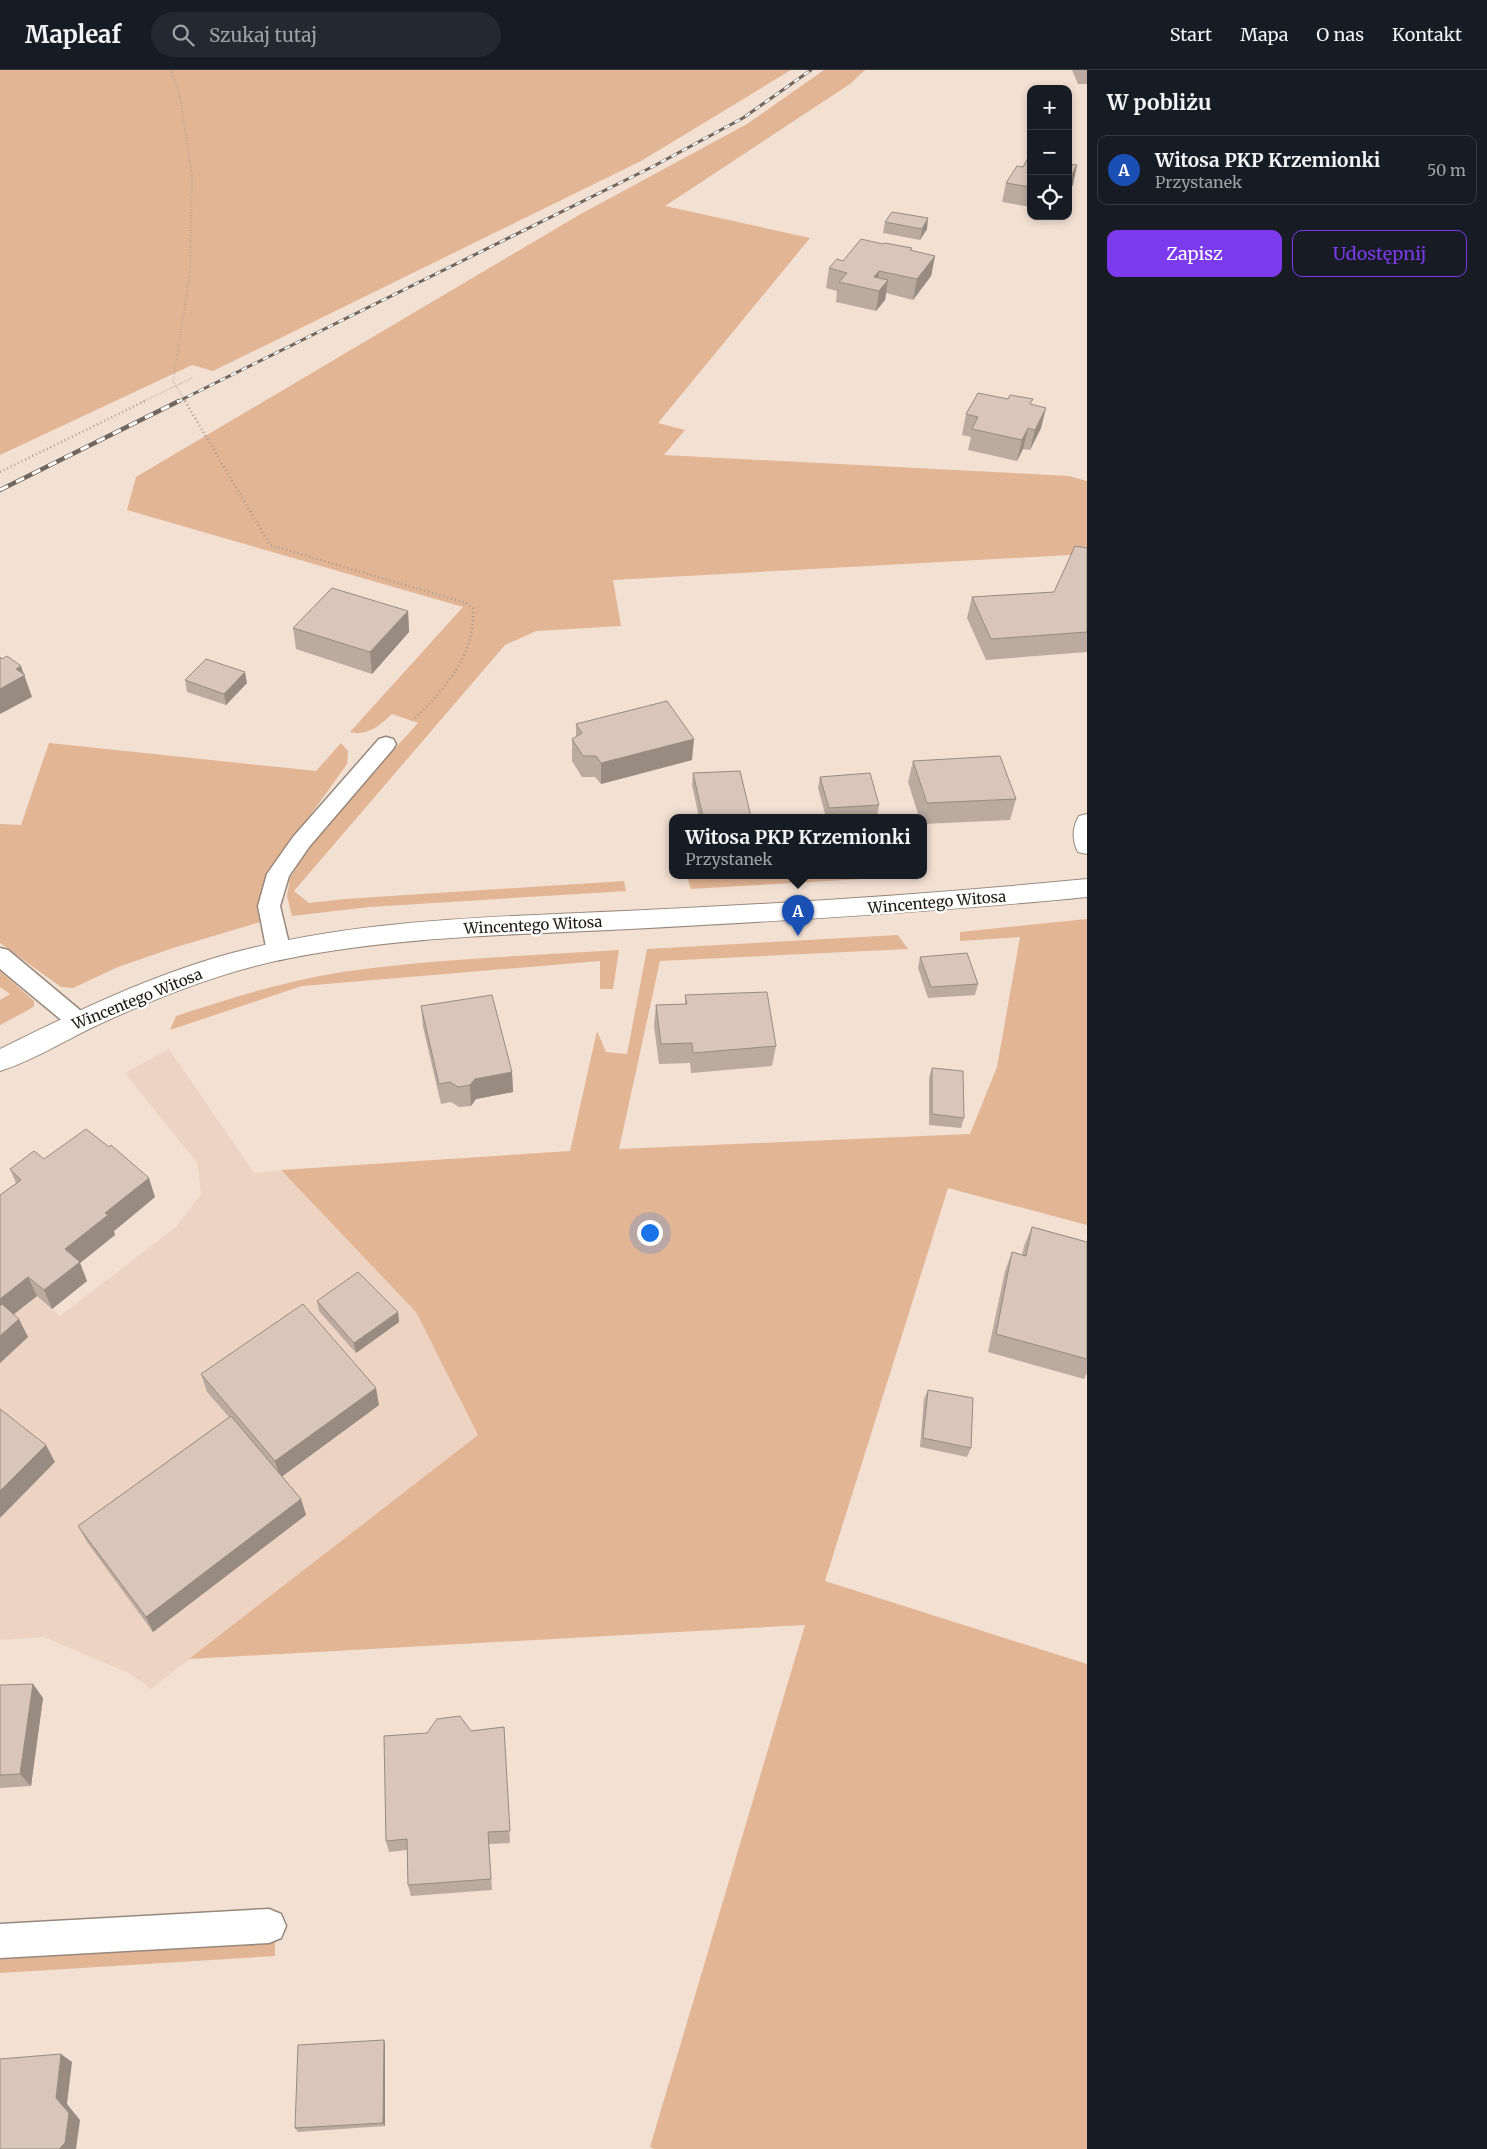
<!DOCTYPE html>
<html lang="pl">
<meta charset="utf-8">
<style>
:root{--surface:#171b24;--page:#242831;--text:#f1f3f6;--muted:#9ea1a6;--line:#363941;--accent:#7c3aed}
body{margin:0;font-family:Merriweather,serif;background:var(--page);color:var(--text)}
.controls{position:absolute;right:15px;top:15px;display:grid;overflow:hidden;border-radius:10px;box-shadow:0 2px 8px #0003}
.controls button{width:45px;height:45px;display:grid;place-items:center;padding:0;border:0;border-bottom:1px solid var(--line);background:var(--surface);color:var(--text);font:25px sans-serif}
.you{position:absolute;left:649px;top:1162px;width:18px;height:18px;margin:-12px;border:4px solid #fff;border-radius:50%;background:#1a73e8;box-shadow:0 0 0 8px #1a73e833}
.badge{display:grid;place-items:center;width:32px;height:32px;border-radius:50%;background:var(--accent);color:#fff;font-size:16px;font-weight:700}
.pin{position:absolute;translate:-50% -41px;filter:drop-shadow(0 1px 2px #0008)}
.pin::after{content:'';position:absolute;top:26px;width:18px;height:15px;background:inherit;clip-path:polygon(0 0,100% 0,50% 100%)}
.popup{position:absolute;left:669px;top:744px;width:258px;height:65px;box-sizing:border-box;display:grid;place-content:center;border-radius:10px;background:var(--surface);filter:drop-shadow(0 1px 4px #0005);font-size:16px;white-space:nowrap;color:var(--muted)}
.popup b{font-size:19px;color:var(--text)}
.popup::after{content:'';position:absolute;left:50%;top:100%;margin-left:-10px;border:10px solid transparent;border-top-color:var(--surface)}
.list{margin:0;padding:0;list-style:none}
h2{display:flex;justify-content:space-between;align-items:center;height:65px;margin:0;padding:0 20px;font-size:21px}
h2 small{font-size:16px;font-weight:400;color:var(--muted)}
.list li{display:grid;grid-template-columns:32px 1fr auto;gap:15px;align-items:center;box-sizing:border-box;height:70px;margin:0 10px 10px;padding:0 10px;border:1px solid var(--line);border-radius:10px}
.list b{display:block;font-size:19px;white-space:nowrap}
.list p{margin:0;font-size:16px;white-space:nowrap;color:var(--muted)}
.list em{font-size:16px;font-style:normal;color:var(--muted)}
.actions{display:flex;gap:10px;padding:15px 20px}
.actions a{flex:1;padding:11px 0;border:1px solid var(--accent);border-radius:10px;text-align:center;font-size:18px;color:var(--accent)}
.actions .main{background:var(--accent);color:#fff}
.icon{flex:none;width:28px;height:28px;fill:none;stroke:currentColor;stroke-width:2;stroke-linecap:round;stroke-linejoin:round}
.map{position:relative;flex:none;width:1087px;height:2079px;overflow:hidden}
header{display:flex;align-items:center;gap:30px;box-sizing:border-box;height:70px;padding:0 25px;background:var(--surface);border-bottom:1px solid var(--line)}
header strong{font-size:24px}
nav{display:flex;gap:28px;margin-inline-start:auto;font-size:18px}
.search{width:350px;height:45px;background:var(--page);display:flex;align-items:center;gap:12px;box-sizing:border-box;padding:0 18px;border-radius:28px;color:var(--muted);font-size:19px}
main{display:flex}
aside{flex:1;background:var(--surface)}
.map>svg:first-child{display:block}
</style>
<header>
<strong>Mapleaf</strong>
<div class="search"><svg class="icon" aria-label="search" viewBox="0 0 24 24"><circle cx="10" cy="10" r="6"/><path d="M15 15l6 6"/></svg>Szukaj tutaj</div>
<nav><a>Start</a><a>Mapa</a><a>O nas</a><a>Kontakt</a></nav>
</header>
<main>
<div class="map">
<svg width="1087" height="2079" viewBox="0 0 1087 2079">
<rect width="100%" height="100%" fill="#f2e0d3"/>
<path fill="#ecd3c2" d="M169,979L254,1103L281,1100L416,1242L478,1365L151,1619L131,1604L44,1567L0,1570V1255L37,1226L60,1246L176,1157L201,1124L198,1094L125,1003Z"/>
<path fill="#e2b595" d="M0,0H791L641,91L213,301L192,295L0,385Z
M824,0H865L850,14L665,136L810,168L658,353L685,360L664,385L1069,406L1087,411V484L613,510L621,556L536,561L505,575L294,821L309,833L345,829L624,811L626,821L369,837L292,846L287,826L290,808L302,788L329,751L418,653L392,644C379,656 369,666 350,662L463,537L127,440L136,407L579,145L747,54Z
M49,673L316,701L341,673L348,681L347,694L266,807L260,825L264,851L173,878L118,897L73,918L61,917L0,873V754L21,755Z
M728,805H862V809L691,819L687,807Z
M1087,849V1155L948,1118L825,1511L1087,1594V2079H655L650,2077L805,1555L189,1589L478,1365L416,1242L281,1100L570,1081L597,961L606,982L627,984L647,879L898,865L908,879L660,891L619,1079L970,1064L997,997L1020,867L960,871V862Z
M619,880L613,919H600V891L302,916L170,960L176,946C231,928 285,911 342,902C433,889 527,886 619,880Z
M0,901L34,931V936L30,939L0,955V930L10,924L0,917Z
M275,1871V1886L0,1903V1887Z"/>
<g fill="none" stroke-linecap="round" stroke-linejoin="round">
<defs>
<path id="lane" d="M386,667L393,669L396,674L393,679L309,777L289,806L280,836L291,882L287,888L279,890L271,888L267,882L258,836L267,804L293,767L379,669Z
M0,878L8,880L87,946L91,952L87,958L79,961L71,958L0,899Z
M269,1839L281,1844L286,1856L281,1868L269,1873L0,1888V1854Z"/>
<path id="street" d="M1087,744V784L1078,782C1072,771 1072,757 1079,746Z"/>
<path id="secondary" d="M1087,809V827C935,842 783,851 630,859C513,865 395,866 280,890C214,904 151,930 91,958C61,973 31,991 0,1001V979C75,942 151,905 232,883C360,849 493,847 625,841C779,834 933,824 1087,809Z"/>
</defs>
<use href="#lane" stroke="#98877c" stroke-width="3"/>
<use href="#street" stroke="#98877c" stroke-width="2"/>
<use href="#secondary" stroke="#98877c" stroke-width="2"/>
<path stroke="#a89a90" stroke-width="2" stroke-dasharray="0.5 2" stroke-linecap="butt" d="M171,0L180,26L192,106L190,204L173,311L186,332
M142,332L192,308"/>
<path stroke="#a89a90" stroke-width="2.5" stroke-dasharray="1 3" stroke-linecap="butt" d="M185,331L270,475L466,533L473,538C475,585 446,618 414,649
M0,402L145,331"/>
<use href="#lane" fill="#fff" fill-rule="evenodd"/>
<use href="#street" fill="#fff" fill-rule="evenodd"/>
<use href="#secondary" fill="#fff" fill-rule="evenodd"/>
<defs>
<path id="rail-far1" d="M177,332L652,97L743,48L811,0"/>
<path id="rail" d="M0,420L179,331"/>
</defs>
<use href="#rail-far1" stroke="#71665e" stroke-width="3"/>
<use href="#rail" stroke="#71665e" stroke-width="4.5"/>
<use href="#rail-far1" stroke="#fff" stroke-width="2" stroke-dasharray="6" stroke-linecap="butt"/>
<use href="#rail" stroke="#fff" stroke-width="3" stroke-dasharray="9" stroke-linecap="butt"/>
</g>
<path fill="#baaaa0" d="M1072,0H1087V14H1078Z
M1031,87V137L1002,132L1006,113L1023,97Z
M1068,94L1073,115L1068,122Z
M885,152L927,159L920,170L883,163Z
M883,174L912,178L911,181L935,186L931,206L913,230L886,223L885,230L876,241L836,232L837,221L826,218L829,198L843,191Z
M1031,335L1041,358L1030,380L1023,379L1017,391L968,380L971,367L962,365L966,344Z
M1087,478V582L986,590L967,548L972,527L1054,522Z
M408,541L409,562L372,604L296,579L293,558Z
M185,610L247,613L226,635L187,622Z
M576,654L692,690L601,714L595,707H582L572,691V669L576,667Z
M913,691L1016,729L1010,750L923,754V747H919L908,712Z
M693,703L751,747H699L692,715Z
M820,707L879,735L877,746L856,747H826L818,718Z
M920,887L978,914L975,925L928,928L918,898Z
M685,925L776,976L772,996L691,1003L690,993L659,994L654,956L656,935L685,934Z
M421,936L512,1002L513,1022L476,1029L471,1036L459,1037L451,1032L441,1034L423,957Z
M932,998L964,1048L961,1058L929,1055V1008Z
M44,1089L155,1127L114,1161L115,1165L80,1193L87,1211L52,1239L37,1226L14,1244L28,1267L0,1293V1125L16,1113L10,1099Z
M1032,1157L1087,1172V1303L1084,1309L988,1282L1005,1201L1012,1182L1022,1185L1024,1176Z
M317,1231L398,1242L399,1252L356,1283L319,1241Z
M201,1304L379,1335L282,1406L301,1429L306,1445L153,1562L87,1472L78,1456L229,1347L207,1322Z
M928,1320L971,1378L967,1387L920,1377L924,1329Z
M0,1615L43,1628L31,1716L0,1718Z
M504,1657L510,1773L489,1774L492,1820L411,1826L408,1815L407,1780L389,1782L386,1771L427,1663L471,1661Z
M384,1970L385,1974V2056L298,2062L295,2058Z"/>
<path fill="#978b82" d="M1077,95L1073,115L1068,122V116L1071,106Z
M928,148L927,159L920,170L922,159Z
M935,186L931,206L913,230L917,209Z
M879,201L876,220L874,207Z
M888,210L885,230L876,241L879,221Z
M1046,338L1041,358L1030,380L1035,360Z
M1028,358L1023,379L1017,391L1022,370Z
M408,541L409,562L372,604L370,582Z
M21,596L32,627L0,644V619L16,599Z
M245,602L247,613L226,635L224,624Z
M694,669L692,690L601,714V693Z
M512,1002L513,1022L476,1029L471,1036L470,1015L475,1009Z
M149,1108L155,1127L114,1161L115,1165L80,1193L87,1211L52,1239L44,1220L65,1179L105,1143Z
M28,1207L37,1226L0,1255V1229Z
M398,1242L399,1252L356,1283L354,1273Z
M19,1249L28,1267L0,1293V1266Z
M376,1318L379,1335L280,1408L275,1391Z
M46,1375L55,1392L0,1448V1421Z
M301,1429L306,1445L153,1562L146,1547Z
M33,1614L43,1628L31,1716L20,1704Z
M384,1970L385,1974V2056L383,2053Z
M61,1984L72,1992L67,2034L80,2050L76,2079H59L56,2028Z"/>
<path fill="#d8c6ba" stroke="#978b82" d="M1029,86L1031,87V117L1006,113L1017,96L1023,97Z
M1068,94L1077,95L1071,106H1068Z
M892,142L928,148L922,159L885,152Z
M861,169L883,174L885,173L912,178L910,180L935,186L917,209L879,201L874,207L888,210L879,221L839,212L847,203L829,198L837,189L843,191Z
M978,323L1008,329L1010,325L1033,329L1030,334L1046,338L1035,360L1028,358L1022,370L972,359L978,347L966,344Z
M1075,476L1087,478V562L991,569L972,527L1054,522Z
M332,518L408,541L370,582L293,558Z
M7,586L21,596L16,599L25,605L0,619V587L2,589Z
M206,589L245,602L224,624L185,610Z
M667,631L694,669L601,693L596,686H583L572,669L582,663L576,654Z
M1000,686L1016,729L927,733L913,691Z
M740,701L751,747H703L693,703Z
M870,703L879,735L829,738L820,707Z
M967,883L978,914L931,917L920,887Z
M767,922L776,976L693,983L692,973L661,974L656,935L687,934L685,925Z
M492,925L512,1002L475,1009L470,1015L458,1017L450,1012L439,1014L421,936Z
M932,998L963,1001L964,1048L932,1044Z
M86,1059L109,1077L111,1075L149,1108L105,1143L108,1145L65,1179L80,1192L44,1220L28,1207L0,1229V1125L21,1110L10,1099L34,1081L44,1089Z
M1032,1157L1087,1172V1289L996,1264L1012,1182L1026,1186Z
M358,1202L398,1242L354,1273L317,1231Z
M2,1234L19,1249L0,1266V1236Z
M303,1234L376,1318L275,1391L201,1304Z
M928,1320L973,1328L971,1378L923,1368Z
M0,1339L46,1375L0,1421Z
M231,1346L301,1429L146,1547L78,1456Z
M33,1614L20,1704L0,1705V1615Z
M460,1646L471,1661L504,1657L510,1761L488,1762L491,1809L408,1815L407,1769L386,1771L384,1666L427,1663L437,1649Z
M384,1970L383,2053L295,2058L298,1975Z
M61,1984L56,2028L69,2043L65,2073L59,2079H0V1989Z"/>
<g text-anchor="middle" dominant-baseline="central" stroke-width="4.5" stroke-linejoin="round" paint-order="stroke">
<g font-size="15" fill="#1e1813" stroke="#fff">
<text transform="translate(937 832) rotate(-5)">Wincentego Witosa</text>
<text transform="translate(533 855) rotate(-3)">Wincentego Witosa</text>
<text transform="translate(137 929) rotate(-22)">Wincentego Witosa</text>
</g>
</g>
</svg>
<div class="controls">
<button>+</button>
<button>−</button>
<button><svg class="icon" aria-label="locate" viewBox="0 0 24 24"><circle cx="12" cy="12" r="6"/><path d="M12 2v4M12 18v4M2 12h4M18 12h4"/></svg></button>
</div>
<div class="you"></div>
<div class="pin badge" style="left:798px;top:866px;background:#1a4fb4">A</div>
<div class="popup"><b>Witosa PKP Krzemionki</b>Przystanek</div>
</div>
<aside>
<h2>W pobliżu<small></small></h2>
<ul class="list">
<li><span class="badge" style="background:#1a4fb4">A</span><div><b>Witosa PKP Krzemionki</b><p>Przystanek</p></div><em>50 m</em></li>
</ul>
<div class="actions"><a class="main">Zapisz</a><a>Udostępnij</a></div>
</aside>
</main>
